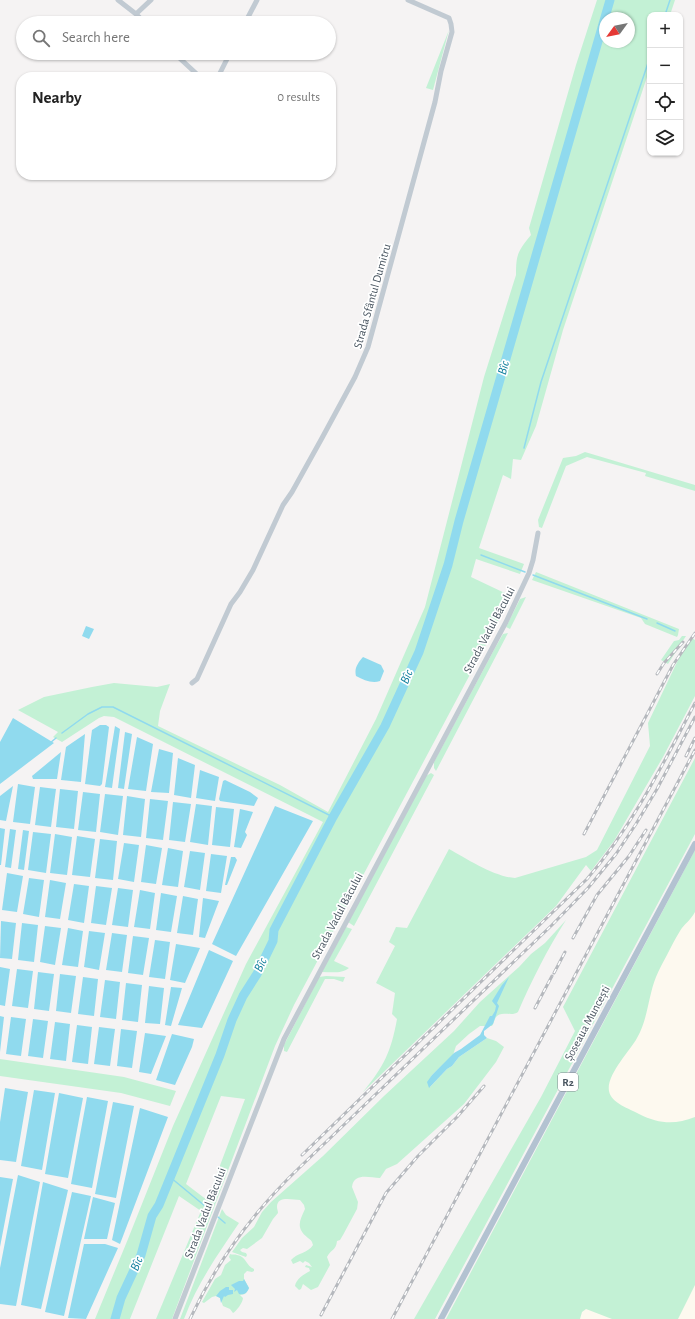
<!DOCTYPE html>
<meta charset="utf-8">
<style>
:root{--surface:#fff;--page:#f6f6f6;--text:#222;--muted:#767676;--line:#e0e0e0}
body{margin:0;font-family:"Alegreya Sans",sans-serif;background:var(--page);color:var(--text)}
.controls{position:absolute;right:12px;top:12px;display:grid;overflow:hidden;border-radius:8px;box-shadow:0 1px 3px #0004}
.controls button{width:36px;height:36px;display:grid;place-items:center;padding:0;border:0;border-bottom:1px solid var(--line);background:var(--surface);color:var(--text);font:20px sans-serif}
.compass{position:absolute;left:599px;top:12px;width:36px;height:36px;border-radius:50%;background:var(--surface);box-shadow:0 1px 3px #0004;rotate:237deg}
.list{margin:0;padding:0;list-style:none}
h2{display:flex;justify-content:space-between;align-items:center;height:52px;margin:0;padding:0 16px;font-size:17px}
h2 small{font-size:13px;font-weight:400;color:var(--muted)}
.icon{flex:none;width:22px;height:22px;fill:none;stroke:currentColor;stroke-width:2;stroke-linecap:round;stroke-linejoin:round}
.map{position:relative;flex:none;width:695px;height:1319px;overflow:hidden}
.search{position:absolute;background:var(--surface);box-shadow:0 1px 3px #0004;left:16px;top:16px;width:320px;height:44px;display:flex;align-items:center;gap:10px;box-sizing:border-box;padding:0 14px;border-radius:22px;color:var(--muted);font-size:15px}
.panel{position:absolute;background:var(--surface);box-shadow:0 1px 3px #0004;left:16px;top:72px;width:320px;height:108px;border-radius:16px}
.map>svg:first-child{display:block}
</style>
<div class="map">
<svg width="695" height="1319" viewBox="0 0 695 1319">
<rect width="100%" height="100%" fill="#f5f3f3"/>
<path fill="#fdf9ef" d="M695,894V1319H484L641,1000Z"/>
<path fill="#c3f1d5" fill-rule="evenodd" d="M597,0H675L670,15H650V68L563,330L536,426L521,460L513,459L511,479L503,475L479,548L524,564L520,574L476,559L471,577L511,596L507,605L294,1005L275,1046L172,1319H156L201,1211L179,1196L130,1319H95L128,1239L173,1126L246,964L323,822L114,717L104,716L99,718L62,742L53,737L58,732L18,710L44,697L92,687L114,683L157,687L170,684L160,711L158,726L280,785L328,812L376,719L425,607L484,377L516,275C516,254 518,251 531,235L529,228L576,65ZM605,18H629V42H605ZM221,1096L245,1099L207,1200L186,1184Z
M449,30L433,90L426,88Z
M585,452L695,485V491L645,476L646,473L587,457L566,466L542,528L539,527L538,520L563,458L576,456Z
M536,572L679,629L678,635L677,637L645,624L641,618L532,580Z
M526,597L510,629L506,627L520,599Z
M508,633L436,771L434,768V762L495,648L503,634Z
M682,636H686L668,664L661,660L674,641L679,640Z
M692,638L695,640V696L663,757L614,841L591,871L586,865L556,906L363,1092C384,1066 391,1052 397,1019L392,1014L395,993L376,983L395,946L389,942L396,927L407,928L449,849C467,859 495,877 515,878L586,857L597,850L650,746L648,723L678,660Z
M695,758V834L435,1319H414L541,1097L575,1031L563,1007Z
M431,773L434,775L354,926L348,922L426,776Z
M695,850V912C691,920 684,924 680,931C675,939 671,947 667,955C663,962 659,970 656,977C648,997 648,1019 637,1038C630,1051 606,1075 609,1091C611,1103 630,1109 639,1114C659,1124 675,1125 695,1117V1285L678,1319H612L586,1309L582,1312L580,1319H446Z
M566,920C547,950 532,980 518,1012C512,1017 501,1010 496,1017C494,1020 494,1023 492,1026H480L469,1034L456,1046L453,1055L432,1075L428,1083L430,1087L447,1069L452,1066L459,1057L487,1038L496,1041L504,1047L496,1062L464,1104L397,1164L386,1169L380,1178C370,1178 354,1172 352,1187L358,1202L357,1209L343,1235L340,1240L337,1241C336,1251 331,1249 327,1257L330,1265L318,1287L311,1290L303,1284L301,1289L299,1290L295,1286C296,1279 304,1274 310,1271L309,1268L305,1267L306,1265L312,1267L309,1263L305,1261L303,1263L300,1261L293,1264L291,1260C297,1253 308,1253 313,1245C312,1241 311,1240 308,1238C295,1228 300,1220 305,1209L304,1205L300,1200C293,1200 277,1195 277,1207C277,1209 278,1211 278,1213L273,1219L262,1238L247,1249L243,1248L240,1250L242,1252L246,1253L247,1255L246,1257L232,1252L242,1238L254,1227L262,1212L271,1202L323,1156L384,1096L454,1031L480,1002L519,967L531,954L545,943Z
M346,927L352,929L334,961L349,968C341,974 332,972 322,972Z
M326,976L345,977L343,982L334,979H325L287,1052L284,1051V1045L316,983L319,977Z
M0,1059L124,1077L176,1091L170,1106L121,1093L0,1076Z
M222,1209L226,1215L239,1223C218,1254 197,1284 184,1319H180Z
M230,1254C232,1255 235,1254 237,1255C246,1256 246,1266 254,1269V1271L252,1272L247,1271L244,1274V1279L249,1288L245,1294L240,1295L243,1298C243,1302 236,1312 233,1313L230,1309L223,1306L220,1298L216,1296L212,1297L204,1303L202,1302L215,1279L221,1275L225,1265L231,1260L229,1257Z"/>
<path fill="#90daee" d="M86,626L94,629L89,639L82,636Z
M363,657L381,665L384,671L380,681C372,684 364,680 356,676C354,668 358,663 363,657Z
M13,718L54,743L0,784V742Z
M100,725H106L109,727L102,784L100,786L85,784L92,730Z
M115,726L120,729L112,788L105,787Z
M125,732L132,734L124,789L118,788Z
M85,734L81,782L61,780L66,747Z
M137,737L153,744L146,791L128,789Z
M159,749L173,753L169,793L151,792Z
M61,752L57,779H33L32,776Z
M178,758L195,765L191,798L174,795Z
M200,770L219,777L215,801L196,798Z
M225,780L250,792L258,798L254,806L220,801L219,799L223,781Z
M18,784L35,787L30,824L13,822Z
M13,786L6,821L0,820V796Z
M40,787L56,789L51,827L35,825Z
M60,789L78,791L74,829L56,827Z
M83,792L100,794L96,832L78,830Z
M105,794L123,796L118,835L100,832Z
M127,796L145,799L141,837L123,835Z
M150,799L168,801L163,840L146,838Z
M173,802L191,804L185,842L169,840Z
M196,804L212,806L208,845L190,842Z
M275,806L313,821L236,956L212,944Z
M216,807L234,809L230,847L212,845Z
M240,809L253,812L245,832L247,835L241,848L234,847Z
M0,828L5,829L1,865H0Z
M10,829L16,830L11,868L5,867Z
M23,830L29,831L24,870L18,869Z
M33,832L51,834L46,873L28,870Z
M55,834L72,837L67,875L50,873Z
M77,836L95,839L90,877L72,875Z
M100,839L117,841L113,880L95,878Z
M124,843L139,845L134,882L118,879Z
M146,845L162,848L156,884L141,882Z
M168,848L183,851L178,887L162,885Z
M190,851L205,853L200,890L184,887Z
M211,854L227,856L221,893L206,891Z
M231,857H235L237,860L227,885H225Z
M7,873L23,876L17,912L2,910Z
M29,878L44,880L39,917L23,914Z
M50,880L66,883L60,919L45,917Z
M74,884L89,886L84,923L68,920Z
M96,886L112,888L106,925L91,923Z
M118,888L133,890L128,927L112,925Z
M140,890L155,893L150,929L134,927Z
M161,893L177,896L171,932L156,930Z
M183,896L198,899L193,935L177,933Z
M203,898L219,901L205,938L199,937Z
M1,921L16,923L12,959L0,958Z
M22,923L38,925L34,962L18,960Z
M45,926L61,928L55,965L40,962Z
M68,928L83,931L78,967L62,965Z
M89,931L105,933L99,970L84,967Z
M112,933L127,935L122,972L106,970Z
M133,936L149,938L143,975L128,973Z
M155,940L170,942L165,979L149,977Z
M176,944L200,948L185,983L170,980Z
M209,950L233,961L202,1028L178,1025Z
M0,967L10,969L5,1006L0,1005Z
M17,969L33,971L28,1008L12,1006Z
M38,972L54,974L49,1011L34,1009Z
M60,974L76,976L71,1013L56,1011Z
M83,977L98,979L94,1016L78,1014Z
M509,977L497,1003L499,1006L493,1024L484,1031V1035L487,1038L459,1057L452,1066L447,1069L429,1088L427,1082L432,1075L454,1053L461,1049L480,1035L490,1016H492L495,1011L496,1006L492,1001L502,985Z
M105,980L120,982L116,1019L100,1017Z
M126,983L142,985L138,1022L122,1020Z
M149,986L164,988L160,1024L145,1023Z
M171,987L182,988L171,1026L165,1025Z
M0,1016L4,1017L0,1052Z
M11,1017L26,1019L21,1056L6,1054Z
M33,1019L48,1021L43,1058L28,1056Z
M55,1022L70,1024L66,1061L50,1059Z
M77,1025L92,1027L88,1064L72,1062Z
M99,1027L115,1029L110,1066L94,1064Z
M121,1029L137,1031L132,1068L117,1066Z
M145,1033L166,1036L151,1074L139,1072Z
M172,1034L194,1039L192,1047L175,1085L156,1080Z
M5,1088L28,1092L16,1162L0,1160V1122Z
M34,1090L55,1093L42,1170L21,1166Z
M59,1093L83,1098L68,1178L45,1174Z
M87,1097L108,1101L92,1188L71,1184Z
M113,1102L134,1106L116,1198L95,1194Z
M140,1108L168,1117L120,1244L112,1240Z
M18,1175L40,1182L16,1306L0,1304V1268Z
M0,1177L13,1179L0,1247Z
M43,1182L68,1190L41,1309L21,1305Z
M72,1192L91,1196L64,1316L45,1312Z
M93,1197L115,1203L107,1239H84Z
M84,1244H105L118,1248L86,1319L68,1318Z
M244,1279L249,1288C247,1293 245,1295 239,1294L237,1290L234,1292L235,1289L231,1285L239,1281H243Z
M226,1287H229V1290H233V1294L228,1295L225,1297L224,1296L221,1303L220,1298L216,1296L220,1291Z"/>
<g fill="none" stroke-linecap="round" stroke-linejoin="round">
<path stroke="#90daee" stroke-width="1.5" d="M665,15L670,0
M524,448L541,382L650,57
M481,555L525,572
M533,575L647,619
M657,623L675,631
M62,733L88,714L102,707H113L333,817
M50,743L56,738
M170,1177L211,1211
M218,1217L225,1223"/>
<path stroke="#90daee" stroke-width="9" d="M115,1319L121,1298L141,1255L152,1216L159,1205L220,1055L232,1020L243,996L257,974L273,941L274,930L333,817L385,726L419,652L448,565L459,521L610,0"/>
<path stroke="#c1cad2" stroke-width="5" d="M118,0L136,14L145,23
M136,14L151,0
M245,23L257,0
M174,53L200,77
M218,77L230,53
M192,683L197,679L231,604L240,592L253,570L283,505L292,492L322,438L355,377L368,347L435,102L441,71L452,32L451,24L449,18L408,0
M175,1319L284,1039L506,622L529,573L533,560L538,533"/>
<path stroke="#b3c2d1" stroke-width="6" d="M441,1319L695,844"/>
<defs>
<path id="rail" d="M657,674L664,663L683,642
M686,756L695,738
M584,834L673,665L695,633
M573,938L597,895L629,856L646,830
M554,973L565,952
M535,1008L552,976
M302,1155L587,879C632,827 663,764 695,703
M321,1315L386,1193L418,1156L457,1117L484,1086
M190,1319C217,1261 253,1212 299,1168L552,925L588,888L616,854L636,824L657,789L695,717
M392,1319L695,750"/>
</defs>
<use href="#rail" stroke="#b5b8bd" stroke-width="3"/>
<use href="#rail" stroke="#fff" stroke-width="1.5" stroke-dasharray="4.5" stroke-linecap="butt"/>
</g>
<g text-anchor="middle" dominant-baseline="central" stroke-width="3.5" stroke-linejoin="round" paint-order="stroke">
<rect fill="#fff" stroke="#808990" stroke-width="1" x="558" y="1073" width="20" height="18" rx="3"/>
<g font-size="11" font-weight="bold" fill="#4a5661">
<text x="568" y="1082">R2</text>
</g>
<g font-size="12" fill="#4a5661" stroke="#fff">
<text transform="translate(372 296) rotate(-74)">Strada Sfântul Dumitru</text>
<text transform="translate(489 630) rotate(-62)">Strada Vadul Bâcului</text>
<text transform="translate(337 916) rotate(-62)">Strada Vadul Bâcului</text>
<text transform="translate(587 1023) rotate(-62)">Șoseaua Muncești</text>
<text transform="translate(205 1213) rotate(-69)">Strada Vadul Bâcului</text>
</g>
<g font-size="13" font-style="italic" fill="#0c7c9b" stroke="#fff">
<text transform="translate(504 368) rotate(-74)">Bîc</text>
<text transform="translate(407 677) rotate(-66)">Bîc</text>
<text transform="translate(261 965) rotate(-64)">Bîc</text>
<text transform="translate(137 1264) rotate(-66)">Bîc</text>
</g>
</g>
</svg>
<div class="controls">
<button>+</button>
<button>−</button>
<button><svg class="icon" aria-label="locate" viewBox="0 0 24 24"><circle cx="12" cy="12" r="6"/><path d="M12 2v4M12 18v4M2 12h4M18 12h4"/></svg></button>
<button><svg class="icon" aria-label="layers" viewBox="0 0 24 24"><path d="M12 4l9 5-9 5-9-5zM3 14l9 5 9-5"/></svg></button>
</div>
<svg class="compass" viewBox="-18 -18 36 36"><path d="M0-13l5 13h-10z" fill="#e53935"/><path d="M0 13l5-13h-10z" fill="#767676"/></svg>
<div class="search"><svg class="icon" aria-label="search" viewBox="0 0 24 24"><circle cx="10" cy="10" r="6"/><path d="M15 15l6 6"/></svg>Search here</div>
<section class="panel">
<h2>Nearby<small>0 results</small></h2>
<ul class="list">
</ul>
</section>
</div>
